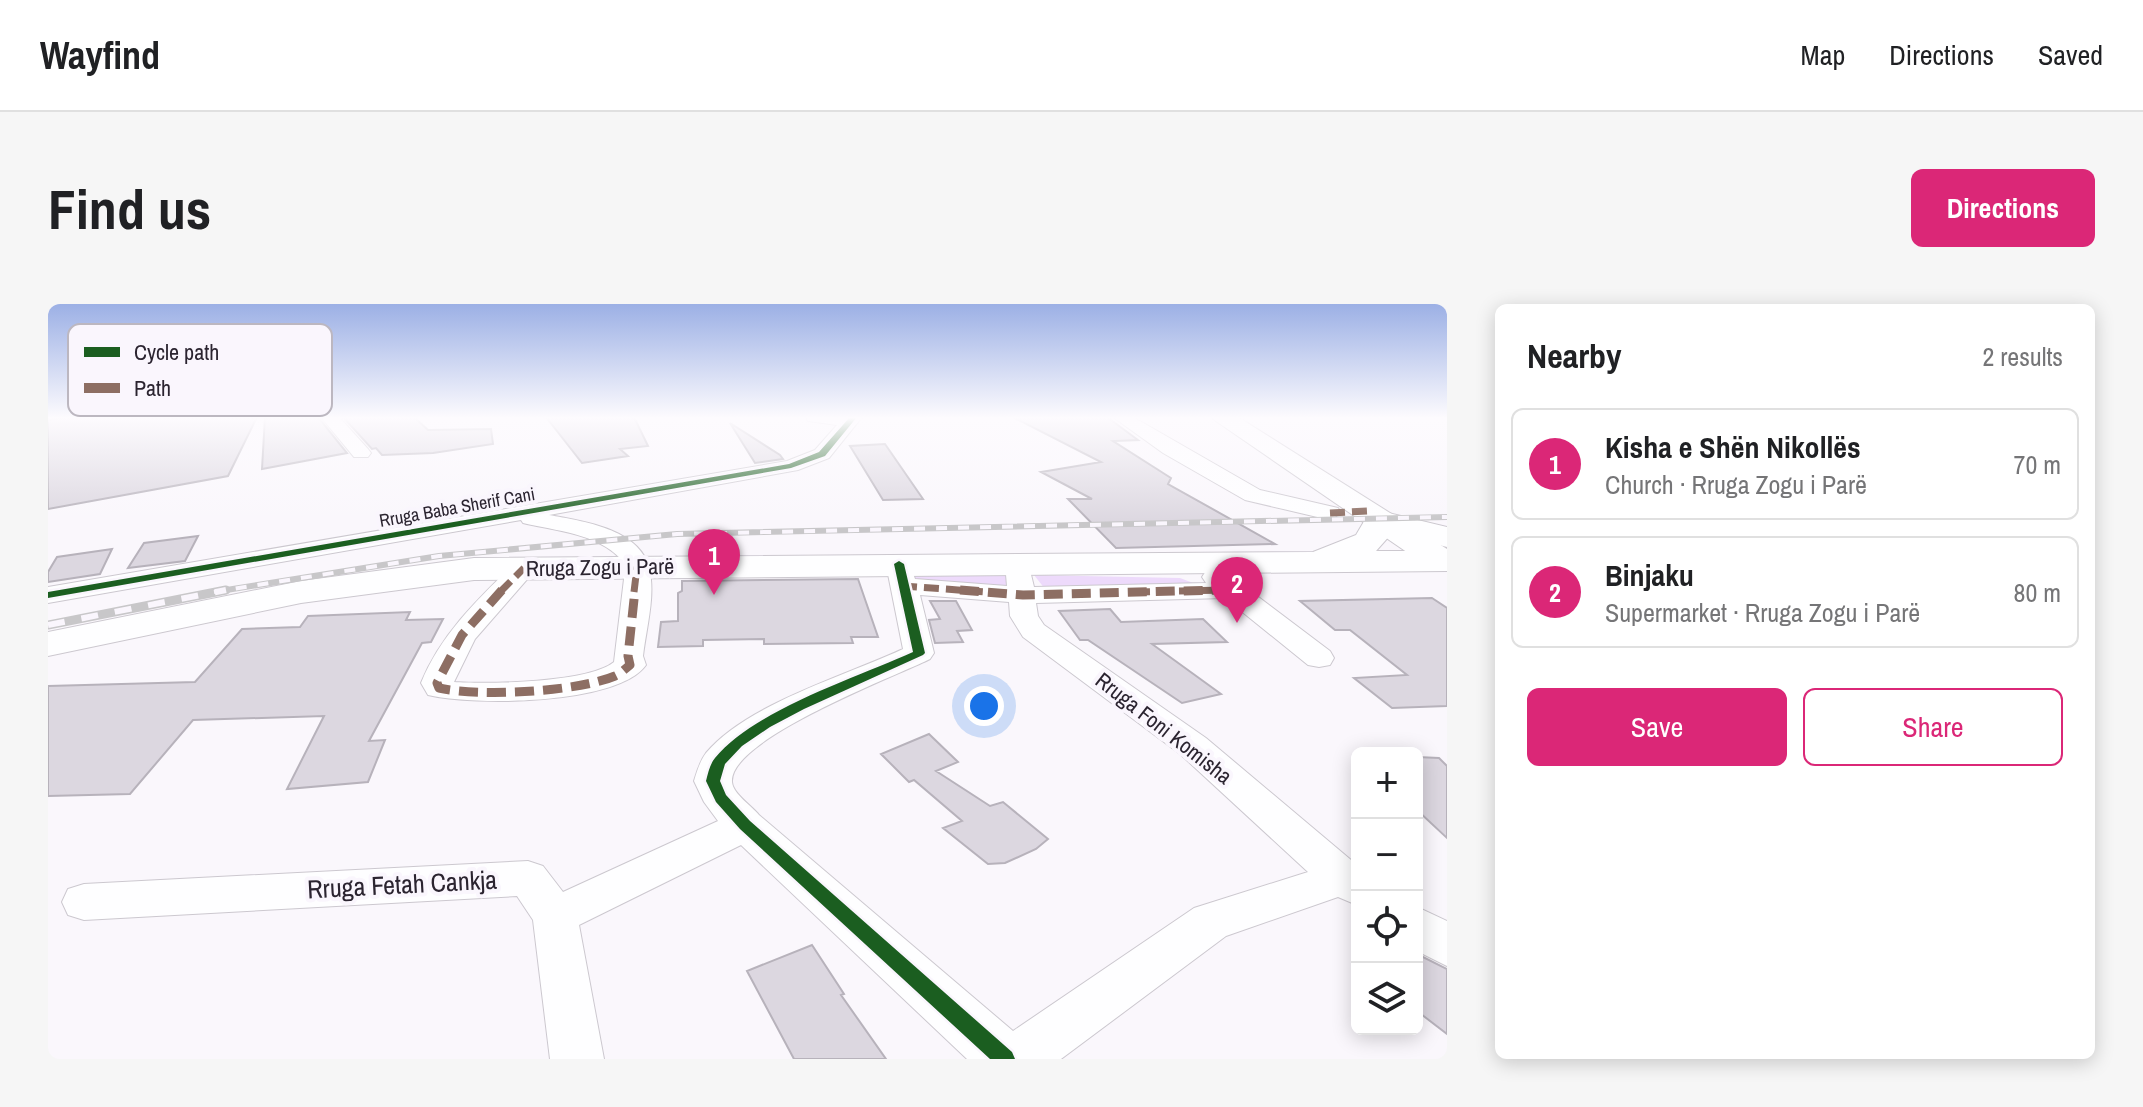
<!DOCTYPE html>
<meta charset="utf-8">
<style>
:root{--surface:#fff;--page:#f6f6f6;--text:#202124;--muted:#757577;--line:#e0e0e0;--accent:#db2777}
body{margin:0;font-family:"Archivo Narrow",sans-serif;background:var(--page);color:var(--text)}
.controls{position:absolute;right:24px;bottom:24px;display:grid;overflow:hidden;border-radius:12px;box-shadow:0 4px 20px #0003}
.controls button{width:72px;height:72px;display:grid;place-items:center;padding:0;border:0;border-bottom:2px solid var(--line);background:var(--surface);color:var(--text);font:40px sans-serif}
.you{position:absolute;left:936px;top:402px;width:28px;height:28px;margin:-20px;border:6px solid #fff;border-radius:50%;background:#1a73e8;box-shadow:0 0 0 12px #1a73e833}
.badge{display:grid;place-items:center;width:52px;height:52px;border-radius:50%;background:var(--accent);color:#fff;font-size:26px;font-weight:700}
.pin{position:absolute;translate:-50% -66px;filter:drop-shadow(0 2px 4px #0008)}
.pin::after{content:'';position:absolute;top:42px;width:28px;height:24px;background:inherit;clip-path:polygon(0 0,100% 0,50% 100%)}
.list{margin:0;padding:0;list-style:none}
h2{display:flex;justify-content:space-between;align-items:center;height:104px;margin:0;padding:0 32px;font-size:34px}
h2 small{font-size:26px;font-weight:400;color:var(--muted)}
.list li{display:grid;grid-template-columns:52px 1fr auto;gap:24px;align-items:center;box-sizing:border-box;height:112px;margin:0 16px 16px;padding:0 16px;border:2px solid var(--line);border-radius:12px}
.list b{display:block;font-size:30px;white-space:nowrap}
.list p{margin:0;font-size:26px;white-space:nowrap;color:var(--muted)}
.list em{font-size:26px;font-style:normal;color:var(--muted)}
.actions{display:flex;gap:16px;padding:24px 32px}
.actions a{flex:1;padding:18px 0;border:2px solid var(--accent);border-radius:12px;text-align:center;font-size:28px;color:var(--accent)}
.actions .main{background:var(--accent);color:#fff}
.icon{flex:none;width:44px;height:44px;fill:none;stroke:currentColor;stroke-width:2;stroke-linecap:round;stroke-linejoin:round}
.map{position:relative;flex:none;width:1399px;height:755px;overflow:hidden;border-radius:12px}
header{display:flex;align-items:center;gap:48px;box-sizing:border-box;height:112px;padding:0 40px;background:var(--surface);border-bottom:2px solid var(--line)}
header strong{font-size:38px}
nav{display:flex;gap:44px;margin-inline-start:auto;font-size:28px}
.intro{display:flex;align-items:center;justify-content:space-between;box-sizing:border-box;height:192px;padding:0 48px}
h1{margin:0;font-size:56px}
.button{padding:20px 36px;border-radius:12px;background:var(--accent);color:#fff;font-size:28px;font-weight:700}
main{display:flex;gap:48px;padding:0 48px}
aside{flex:1;background:var(--surface);border-radius:12px;box-shadow:0 4px 20px #0003}
.map>svg:first-child{display:block}
</style>
<header>
<strong>Wayfind</strong>
<nav><a>Map</a><a>Directions</a><a>Saved</a></nav>
</header>
<div class="intro"><h1>Find us</h1><a class="button">Directions</a></div>
<main>
<div class="map">
<svg width="1399" height="755" viewBox="0 0 1399 755">
<rect width="100%" height="100%" fill="#faf7fc"/>
<path fill="#eddafb" d="M868,270H960L969,285L868,277L865,272Z
M986,271L1132,274L1148,280L997,285Z"/>
<path fill="#dcd7e0" stroke="#b7b2bb" stroke-width="2" d="M18,113H209L180,172L0,205V116Z
M217,113H270L299,149L214,165Z
M295,113H366L380,126L443,125L445,140L385,149L334,151L328,144L324,145Z
M498,113H586L600,142L572,145L580,152L534,159Z
M965,113H1059L1090,136L1065,137L1123,174L1120,180L1227,240L1068,244L1020,195H1044L993,168L1053,158Z
M682,119L732,151L735,155L707,159Z
M837,140L875,195L835,196L802,142Z
M150,232L137,257L80,264L96,239Z
M64,245L52,270L0,278V268L9,253Z
M810,275L830,333H803L805,339L716,340V335L655,336V342L610,343L613,318L630,317V289L634,287V277Z
M1384,294L1399,304V402L1344,404L1306,374L1359,371L1302,326H1287L1252,297Z
M882,297H908L924,326L909,327L915,338L887,339L881,316L892,315Z
M1062,305L1073,318L1155,315L1179,338L1104,340L1173,390L1134,399L1040,336H1032L1011,307Z
M362,308L358,316L395,315L383,338L374,339L321,437L337,436L320,478L239,485L276,412L145,416L82,490L0,492V382L147,378L194,325L252,323L260,312Z
M881,430L910,458L888,467L942,502L955,498L1000,535L988,545L957,559L940,560L895,524L914,517L866,476L861,478L833,450Z
M1369,453L1391,454L1399,462V534L1369,506Z
M764,641L796,690L793,691L838,755H746L699,667Z
M1369,650L1399,665V730L1369,707Z"/>
<g fill="none" stroke-linecap="round" stroke-linejoin="round">
<defs>
<path id="street" d="M273,113H291L320,145L323,149L320,153H306Z
M758,113H814L781,154L750,166L501,211C534,217 592,225 601,264C608,291 598,325 595,352L598,361C570,401 425,402 380,391L373,379C393,330 430,295 467,259H485L489,264L427,335L406,378C440,380 540,379 566,358L576,275L573,255C548,229 508,227 475,219L473,216L0,299V283L739,157L767,146L789,121L760,117Z
M1065,113H1085L1212,186L1290,204L1293,209L1282,216L1197,196L1115,149Z
M970,251L979,254L986,283L1158,279L1154,273L1158,267H1176L1282,347L1286,354L1282,361L1271,363L1260,361L1177,294L988,299L990,312L996,321L1158,434L1309,561V601L1290,593L1178,632L1013,755H919L693,541L531,621L556,755H502L485,616L469,592L36,616L20,611L14,598L20,585L36,580L480,557L495,562L515,588L670,517L656,498L646,477C649,467 652,457 658,449C699,400 797,372 855,345L838,260L842,255H860L867,275L959,282L957,259L961,254ZM872,291L961,298L962,312L975,333L1132,450L1260,568L1146,604L965,727L711,511C704,502 685,490 684,478C681,435 846,373 882,355L886,349Z
M1369,603L1399,617V662L1369,647Z"/>
<path id="secondary" d="M1162,113H1190L1399,245V266L1382,264Z"/>
<path id="primary" d="M1332,207L1399,223V243L1344,229L1328,247H1399V267L426,276L253,299L0,352V328L253,277L426,254L1265,248L1308,231L1321,209Z"/>
</defs>
<use href="#street" stroke="#ccc8cf" stroke-width="2"/>
<use href="#secondary" stroke="#ccc8cf" stroke-width="2"/>
<use href="#primary" stroke="#ccc8cf" stroke-width="2"/>
<use href="#street" fill="#fefeff" fill-rule="evenodd"/>
<use href="#secondary" fill="#fefeff" fill-rule="evenodd"/>
<use href="#primary" fill="#fefeff" fill-rule="evenodd"/>
<defs>
<path id="rail-far1" d="M166,288L391,252L629,230L1399,213"/>
<path id="rail" d="M0,321L178,286"/>
</defs>
<use href="#rail-far1" stroke="#c8c7c9" stroke-width="6"/>
<use href="#rail" stroke="#c8c7c9" stroke-width="9"/>
<use href="#rail-far1" stroke="#faf6fd" stroke-width="4" stroke-dasharray="11" stroke-linecap="butt"/>
<use href="#rail" stroke="#faf6fd" stroke-width="6" stroke-dasharray="17" stroke-linecap="butt"/>
<path stroke="#8d6e63" stroke-width="7" stroke-dasharray="15 7" stroke-linecap="butt" d="M1282,209L1319,207
M854,282L939,288
M452,288L476,264
M586,288L589,263
M1087,288L1182,286"/>
<path stroke="#8d6e63" stroke-width="9" stroke-dasharray="19 9" stroke-linecap="butt" d="M454,286L414,331L389,379L391,384C431,393 529,388 567,372C572,370 577,365 582,361L580,352L587,286
M912,286L975,291L1170,286"/>
<defs>
<path id="cycleway" d="M802,113H809L777,152L743,164L0,294V288L741,160L771,148Z
M851,257L856,260L877,349L875,351L756,405L722,423L694,442L677,460L672,477L678,491L702,517L964,748L967,755H942L692,525L668,498L658,477C660,469 662,460 667,454C706,406 808,374 865,348L846,260Z"/>
</defs>
<use href="#cycleway" stroke="#faf6fd" stroke-width="5"/>
<use href="#cycleway" fill="#1b5e20" fill-rule="evenodd"/>
</g>
<linearGradient id="sky" x2="0" y2="1"><stop stop-color="#9cb0e5"/><stop offset="0.52" stop-color="#fdfbfe"/><stop offset="1" stop-color="#fdfbfe" stop-opacity="0"/></linearGradient>
<rect width="1399" height="219" fill="url(#sky)"/>
<g text-anchor="middle" dominant-baseline="central" stroke-width="8" stroke-linejoin="round" paint-order="stroke">
<g font-size="18" fill="#2b2430" stroke="#faf6fd">
<text transform="translate(409 203) rotate(-10)">Rruga Baba Sherif Cani</text>
</g>
<g font-size="22" fill="#2b2430" stroke="#faf6fd">
<text transform="translate(552 263) rotate(-1)">Rruga Zogu i Parë</text>
<text transform="translate(1116 424) rotate(38)">Rruga Foni Komisha</text>
</g>
<g font-size="26" fill="#2b2430" stroke="#faf6fd">
<text transform="translate(354 580) rotate(-3)">Rruga Fetah Cankja</text>
</g>
</g>
<rect x="20" y="20" width="264" height="92" rx="12" fill="#faf6fd" stroke="#bcb7c0" stroke-width="2"/>
<rect x="36" y="43" width="36" height="10" fill="#1b5e20"/>
<rect x="36" y="79" width="36" height="10" fill="#8d6e63"/>
<g font-size="22" fill="#2b2430">
<text x="86" y="56">Cycle path</text>
<text x="86" y="92">Path</text>
</g>
</svg>
<div class="controls">
<button>+</button>
<button>−</button>
<button><svg class="icon" aria-label="locate" viewBox="0 0 24 24"><circle cx="12" cy="12" r="6"/><path d="M12 2v4M12 18v4M2 12h4M18 12h4"/></svg></button>
<button><svg class="icon" aria-label="layers" viewBox="0 0 24 24"><path d="M12 4l9 5-9 5-9-5zM3 14l9 5 9-5"/></svg></button>
</div>
<div class="you"></div>
<div class="pin badge" style="left:666px;top:291px">1</div>
<div class="pin badge" style="left:1189px;top:319px">2</div>
</div>
<aside>
<h2>Nearby<small>2 results</small></h2>
<ul class="list">
<li><span class="badge">1</span><div><b>Kisha e Shën Nikollës</b><p>Church · Rruga Zogu i Parë</p></div><em>70 m</em></li>
<li><span class="badge">2</span><div><b>Binjaku</b><p>Supermarket · Rruga Zogu i Parë</p></div><em>80 m</em></li>
</ul>
<div class="actions"><a class="main">Save</a><a>Share</a></div>
</aside>
</main>
